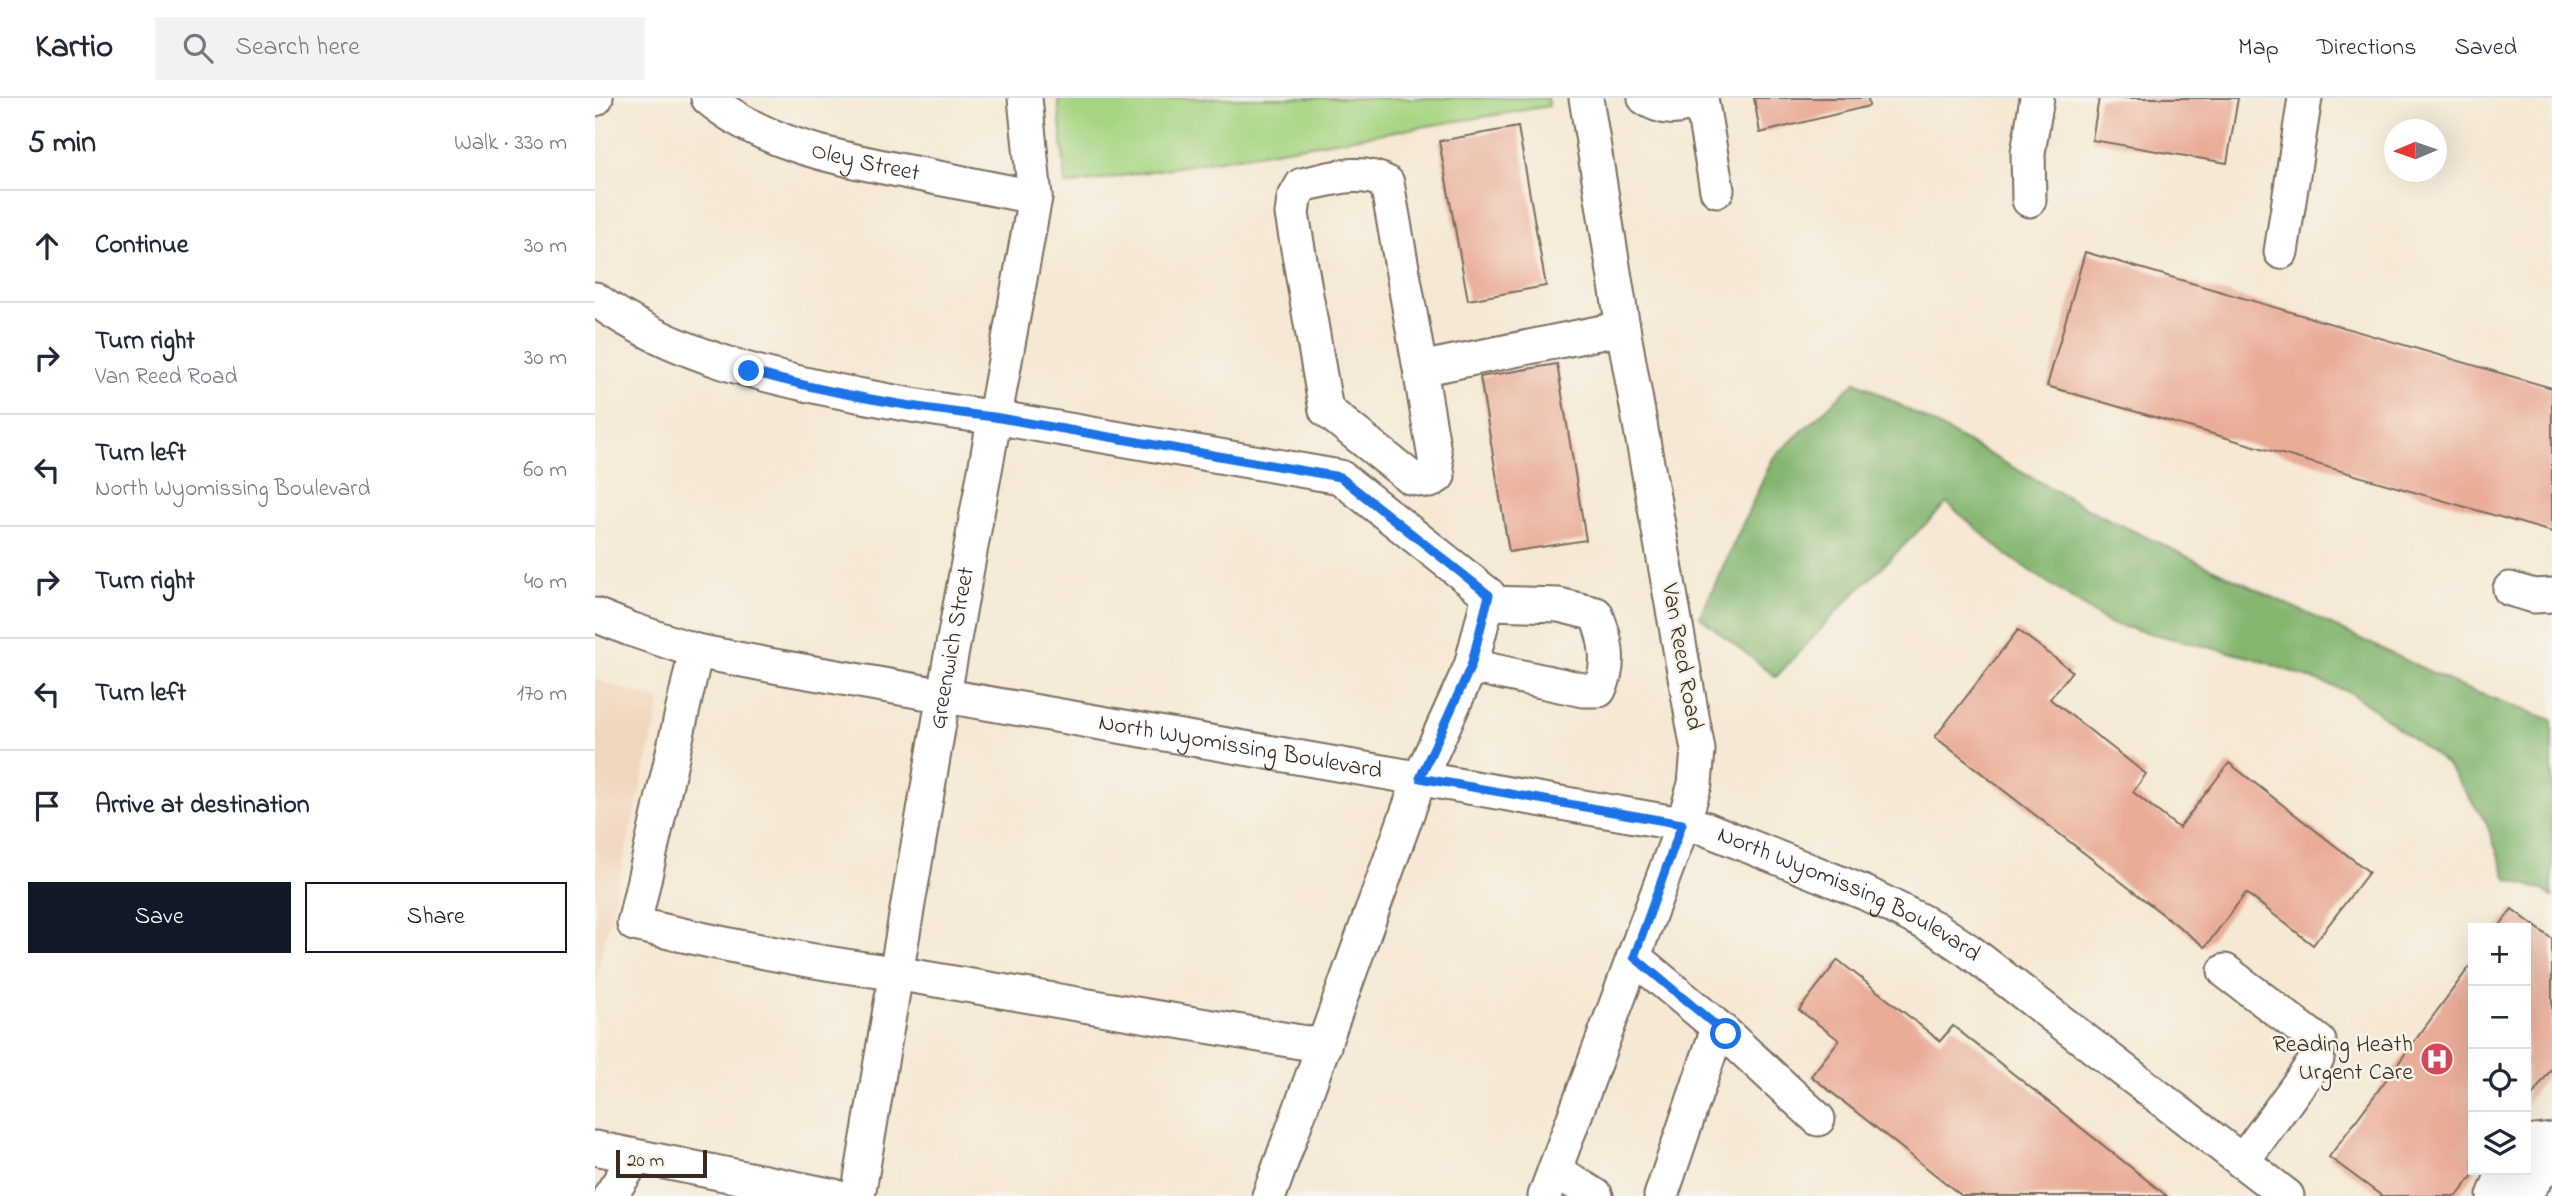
<!DOCTYPE html>
<meta charset="utf-8">
<style>
:root{--surface:#fff;--page:#f2f2f3;--text:#1f2937;--muted:#747a83;--line:#e0e1e3;--accent:#111827}
body{margin:0;font-family:"Indie Flower",sans-serif;background:var(--page);color:var(--text)}
.controls{position:absolute;right:21px;bottom:21px;display:grid;overflow:hidden;border-radius:0px;box-shadow:0 7px 28px #0002}
.controls button{width:63px;height:63px;display:grid;place-items:center;padding:0;border:0;border-bottom:2px solid var(--line);background:var(--surface);color:var(--text);font:35px sans-serif}
.compass{position:absolute;left:1789px;top:21px;width:63px;height:63px;border-radius:50%;background:var(--surface);box-shadow:0 7px 28px #0002;rotate:268deg}
.scale{position:absolute;left:21px;bottom:18px;width:91px;box-sizing:border-box;padding-left:7px;border:4px solid #3b2a1e;border-top:0;font-size:19px;line-height:24px;white-space:nowrap;color:#3b2a1e;-webkit-text-stroke:5px #f7f3e8;paint-order:stroke}
.stop{position:absolute;width:21px;height:21px;margin:-16px;border:5px solid #1a73e8;border-radius:50%;background:#fff}
.stop.end{background:#1a73e8;border-color:#fff;box-shadow:0 2px 7px #0008}
.list{margin:0;padding:0;list-style:none}
h2{display:flex;justify-content:space-between;align-items:center;height:91px;margin:0;padding:0 28px;font-size:30px}
h2 small{font-size:23px;font-weight:400;color:var(--muted)}
.list li{display:grid;grid-template-columns:46px 1fr auto;gap:21px;align-items:center;box-sizing:border-box;height:112px;padding:0 28px;border-top:2px solid var(--line)}
.list b{display:block;font-size:26px;white-space:nowrap}
.list p{margin:0;font-size:23px;white-space:nowrap;color:var(--muted)}
.list em{font-size:23px;font-style:normal;color:var(--muted)}
.actions{display:flex;gap:14px;padding:21px 28px}
.actions a{flex:1;padding:16px 0;border:2px solid var(--accent);border-radius:0px;text-align:center;font-size:24px;color:var(--accent)}
.actions .main{background:var(--accent);color:#fff}
.icon{flex:none;width:38px;height:38px;fill:none;stroke:currentColor;stroke-width:2;stroke-linecap:round;stroke-linejoin:round}
.map{position:relative;flex:none;width:1957px;height:1098px;overflow:hidden}
header{display:flex;align-items:center;gap:42px;box-sizing:border-box;height:98px;padding:0 35px;background:var(--surface);border-bottom:2px solid var(--line)}
header strong{font-size:33px}
nav{display:flex;gap:38px;margin-inline-start:auto;font-size:24px}
.search{width:490px;height:63px;background:var(--page);display:flex;align-items:center;gap:18px;box-sizing:border-box;padding:0 24px;border-radius:0px;color:var(--muted);font-size:26px}
main{display:flex}
aside{flex:1;background:var(--surface)}
.map>svg:first-child{display:block}
</style>
<header>
<strong>Kartio</strong>
<div class="search"><svg class="icon" aria-label="search" viewBox="0 0 24 24"><circle cx="10" cy="10" r="6"/><path d="M15 15l6 6"/></svg>Search here</div>
<nav><a>Map</a><a>Directions</a><a>Saved</a></nav>
</header>
<main>
<aside>
<h2>5 min<small>Walk · 330 m</small></h2>
<ul class="list">
<li><svg class="icon" aria-label="ahead" viewBox="0 0 24 24"><path d="M12 20V5M6 11l6-6 6 6"/></svg><div><b>Continue</b></div><em>30 m</em></li>
<li><svg class="icon" aria-label="right" viewBox="0 0 24 24"><path d="M7 20v-9h11M14 6l5 5-5 5"/></svg><div><b>Turn right</b><p>Van Reed Road</p></div><em>30 m</em></li>
<li><svg class="icon" aria-label="left" viewBox="0 0 24 24"><path d="M17 20v-9H6M10 6l-5 5 5 5"/></svg><div><b>Turn left</b><p>North Wyomissing Boulevard</p></div><em>60 m</em></li>
<li><svg class="icon" aria-label="right" viewBox="0 0 24 24"><path d="M7 20v-9h11M14 6l5 5-5 5"/></svg><div><b>Turn right</b></div><em>40 m</em></li>
<li><svg class="icon" aria-label="left" viewBox="0 0 24 24"><path d="M17 20v-9H6M10 6l-5 5 5 5"/></svg><div><b>Turn left</b></div><em>170 m</em></li>
<li><svg class="icon" aria-label="arrive" viewBox="0 0 24 24"><path d="M6 21V4h12l-3 4 3 4H6"/></svg><div><b>Arrive at destination</b></div></li>
</ul>
<div class="actions"><a class="main">Save</a><a>Share</a></div>
</aside>
<div class="map">
<svg width="1957" height="1098" viewBox="0 0 1957 1098">
<rect width="100%" height="100%" fill="#f7f3e8"/>
<filter id="ink" filterUnits="userSpaceOnUse"><feTurbulence type="fractalNoise" baseFrequency=".0143" numOctaves="2"/><feDisplacementMap in="SourceGraphic" scale="14" xChannelSelector="R" yChannelSelector="G"/><feConvolveMatrix kernelMatrix="1 2 1 2 8 2 1 2 1" color-interpolation-filters="sRGB"/></filter>
<filter id="wash" filterUnits="userSpaceOnUse"><feTurbulence type="fractalNoise" baseFrequency=".00686" numOctaves="4" result="noise"/><feDisplacementMap in="SourceGraphic" scale="28" xChannelSelector="R" yChannelSelector="G"/><feGaussianBlur stdDeviation="1.57" result="paint"/><feColorMatrix in="noise" values="0 0 0 0 0 0 0 0 0 0 0 0 0 0 0 0 0 1.4 0 .05"/><feComposite in="paint" operator="in"/></filter>
<g filter="url(#wash)">
<rect width="100%" height="100%" fill="#f5e8d4"/>
<path fill="#f0d6bc" d="M0,581L66,603L0,883Z"/>
<path fill="#a6d482" stroke="#707f50" stroke-width="2" d="M463,0H952L954,8L471,87Z"/>
<path fill="#84b670" stroke="#607047" stroke-width="2" d="M1261,283L1503,416L1867,589L1957,622V799L1948,792L1912,781L1891,724L1851,666L1757,595L1658,560L1513,525L1413,458L1352,405L1248,507L1181,579L1105,519L1178,360Z"/>
<g id="blocks">
<path fill="#e9ac96" d="M1159,0H1273L1274,8L1165,35Z
M1504,0H1643L1632,65L1497,42Z
M923,29L951,188L873,202L844,43Z
M1490,154L1957,290V434L1452,288Z
M962,266L991,442L914,454L885,279Z
M1423,532L1477,573L1455,601L1551,676L1538,694L1584,730L1634,665L1774,774L1718,847L1651,795L1610,849L1340,639Z
M1917,811L1957,841V970L1931,1006V830H1903Z
M1243,862L1345,943L1358,928L1572,1098H1367L1216,978L1244,942L1204,912Z
M1878,864V1072H1882L1862,1098H1787L1734,1059Z"/>
</g>
</g>
<g filter="url(#ink)">
<use href="#blocks" fill-opacity="0" stroke="#7c6c5e" stroke-width="2"/>
<g fill="none" stroke-linecap="round" stroke-linejoin="round">
<defs>
<g id="minor">
<path id="s1" d="M113,0C169,47 243,60 313,74C355,82 397,91 440,99"/>
<path d="M1050,0C1066,11 1085,14 1101,0"/>
<path d="M1106,0L1122,92"/>
<path d="M0,1L1,0"/>
<path d="M1434,102L1433,55L1442,0"/>
<path d="M1686,154L1710,0"/>
<path d="M0,201C77,258 181,282 273,299C315,307 357,315 399,319L745,379L894,497L876,568L825,680L674,1098"/>
<path d="M825,271L843,378L835,383L815,379L731,312L697,116L699,101L707,87C736,81 765,70 792,85L825,271L1028,230"/>
<path d="M1915,491L1939,498L1957,497"/>
<path id="s2" d="M0,517L35,531L101,553L179,568L1109,730L1270,795L1340,830L1374,853L1692,1098"/>
<path d="M101,553L39,826C125,846 212,864 300,875L729,948"/>
<path d="M876,568L988,592H1004C1017,567 1011,541 1001,516L964,507L892,505"/>
<path d="M1039,859L1131,936L1223,1021"/>
<path d="M1630,873L1724,944L1722,961L1647,1064"/>
<path d="M0,1050L239,1098"/>
<path d="M1931,1051L1940,1044L1957,1042"/>
<path d="M960,1072L1001,1098"/>
<path d="M15,1098L40,1060"/>
<path id="s3" d="M263,1098L349,596L440,99L430,0"/>
<path d="M950,1098L1088,726L1100,686L1103,652L1028,230L991,0"/>
<path d="M1066,1098L1123,930"/>
<path d="M1899,1098L1907,1078L1912,1072"/>
<path d="M1927,1098L1957,1060"/>
</g>
</defs>
<use href="#minor" stroke="#7c6c5e" stroke-width="37"/>
<use href="#minor" stroke="#fff" stroke-width="33"/>
</g>
</g>
<g fill="none" stroke-linecap="round" stroke-linejoin="round" filter="url(#ink)">
<path stroke="#1a73e8" stroke-width="9" d="M154,273C233,295 317,310 399,319L745,379L894,497L876,568L825,680L1087,726L1039,859L1131,936"/>
</g>
<defs>
<symbol id="hospital-disc" viewBox="-11 -11 22 22"><circle r="9.5" fill="#d1495b" stroke="#f7f3e8"/><path d="M-5-5h3v3.5h4V-5h3V5h-3V1.5h-4V5h-3Z" fill="#fff"/></symbol>
</defs>
<g fill-rule="evenodd">
<use href="#hospital-disc" x="1823" y="942" width="38" height="38"/>
</g>
<g text-anchor="middle" dominant-baseline="central" stroke-width="5" stroke-linejoin="round" paint-order="stroke">
<g font-size="24" fill="#3b2a1e" stroke="#f7f3e8">
<text stroke="none"><textPath href="#s1" startOffset="172">Oley Street</textPath></text>
<text stroke="none"><textPath href="#s3" startOffset="556">Greenwich Street</textPath></text>
<text transform="translate(1086 559) rotate(80)">Van Reed Road</text>
<text stroke="none"><textPath href="#s2" startOffset="660">North Wyomissing Boulevard</textPath></text>
<text stroke="none"><textPath href="#s2" startOffset="1290">North Wyomissing Boulevard</textPath></text>
</g>
<g font-size="24" fill="#3b2a1e" stroke="#f7f3e8" text-anchor="end">
<text x="1818" y="947">Reading Heath<tspan x="1818" dy="28">Urgent Care</tspan></text>
</g>
</g>
</svg>
<div class="controls">
<button>+</button>
<button>−</button>
<button><svg class="icon" aria-label="locate" viewBox="0 0 24 24"><circle cx="12" cy="12" r="6"/><path d="M12 2v4M12 18v4M2 12h4M18 12h4"/></svg></button>
<button><svg class="icon" aria-label="layers" viewBox="0 0 24 24"><path d="M12 4l9 5-9 5-9-5zM3 14l9 5 9-5"/></svg></button>
</div>
<svg class="compass" viewBox="-18 -18 36 36"><path d="M0-13l5 13h-10z" fill="#e53935"/><path d="M0 13l5-13h-10z" fill="#747a83"/></svg>
<div class="scale">20 m</div>
<div class="stop" style="left:1131px;top:936px"></div>
<div class="stop end" style="left:154px;top:273px"></div>
</div>
</main>
